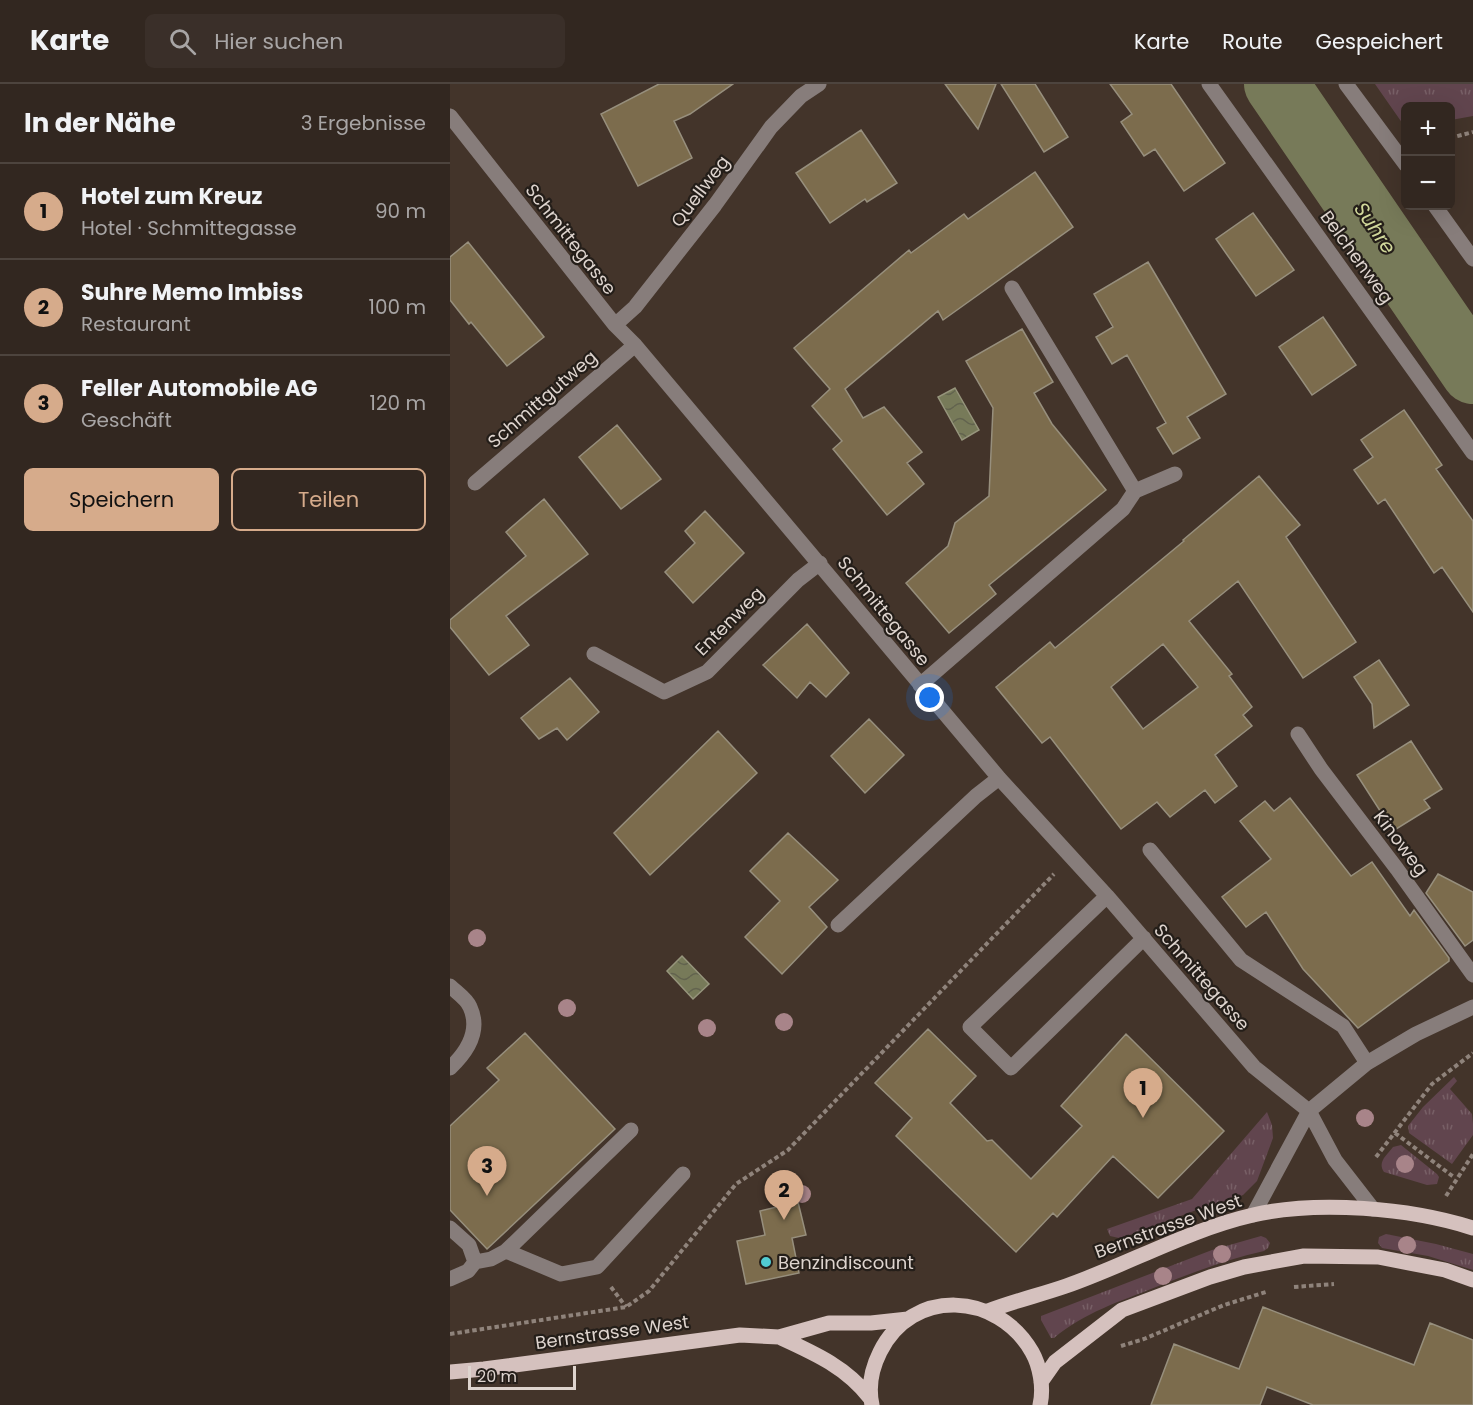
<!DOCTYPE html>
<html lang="de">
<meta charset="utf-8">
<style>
:root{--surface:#322720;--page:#3a2f29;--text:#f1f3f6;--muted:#a8a5a5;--line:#4d443e;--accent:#d6ab8b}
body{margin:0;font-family:Poppins,sans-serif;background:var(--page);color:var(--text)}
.controls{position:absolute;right:18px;top:18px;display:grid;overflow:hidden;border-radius:9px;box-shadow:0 6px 24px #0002}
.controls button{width:54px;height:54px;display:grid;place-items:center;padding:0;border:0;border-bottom:2px solid var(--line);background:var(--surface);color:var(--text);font:30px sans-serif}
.scale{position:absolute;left:18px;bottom:15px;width:108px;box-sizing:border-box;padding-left:6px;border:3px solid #ded4ce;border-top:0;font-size:16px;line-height:21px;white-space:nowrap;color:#ded4ce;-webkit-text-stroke:4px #241e19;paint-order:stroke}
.you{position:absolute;left:480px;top:614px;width:21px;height:21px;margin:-15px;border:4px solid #fff;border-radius:50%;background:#1a73e8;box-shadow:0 0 0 9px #1a73e833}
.badge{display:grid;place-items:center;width:39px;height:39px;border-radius:50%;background:var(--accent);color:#111;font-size:20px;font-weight:700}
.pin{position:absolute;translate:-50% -50px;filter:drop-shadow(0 2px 3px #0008)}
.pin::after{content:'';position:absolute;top:32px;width:21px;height:18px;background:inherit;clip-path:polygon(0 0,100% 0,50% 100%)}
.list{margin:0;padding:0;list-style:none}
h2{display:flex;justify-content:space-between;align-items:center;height:78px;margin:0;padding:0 24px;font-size:26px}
h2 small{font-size:20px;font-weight:400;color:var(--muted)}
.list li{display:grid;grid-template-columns:39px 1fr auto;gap:18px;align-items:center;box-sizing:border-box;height:96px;padding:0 24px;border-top:2px solid var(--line)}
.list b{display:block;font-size:22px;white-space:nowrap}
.list p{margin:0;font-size:20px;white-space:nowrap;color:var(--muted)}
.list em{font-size:20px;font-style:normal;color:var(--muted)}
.actions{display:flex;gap:12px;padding:18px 24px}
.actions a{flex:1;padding:14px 0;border:2px solid var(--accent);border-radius:9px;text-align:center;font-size:21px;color:var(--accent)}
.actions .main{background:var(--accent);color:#111}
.icon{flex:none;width:33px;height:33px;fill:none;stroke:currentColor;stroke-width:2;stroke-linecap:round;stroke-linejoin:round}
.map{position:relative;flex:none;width:1023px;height:1321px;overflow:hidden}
header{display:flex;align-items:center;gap:36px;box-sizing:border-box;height:84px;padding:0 30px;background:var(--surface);border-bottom:2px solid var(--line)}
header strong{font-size:28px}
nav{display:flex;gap:33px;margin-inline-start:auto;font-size:21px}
.search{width:420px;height:54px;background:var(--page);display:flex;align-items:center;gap:15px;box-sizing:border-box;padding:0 21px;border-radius:9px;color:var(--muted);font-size:22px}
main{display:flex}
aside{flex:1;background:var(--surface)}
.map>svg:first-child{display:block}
</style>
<header>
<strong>Karte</strong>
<div class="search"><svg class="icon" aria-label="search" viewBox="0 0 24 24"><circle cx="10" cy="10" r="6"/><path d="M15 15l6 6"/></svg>Hier suchen</div>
<nav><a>Karte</a><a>Route</a><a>Gespeichert</a></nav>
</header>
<main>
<aside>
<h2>In der Nähe<small>3 Ergebnisse</small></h2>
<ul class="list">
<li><span class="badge">1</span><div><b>Hotel zum Kreuz</b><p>Hotel · Schmittegasse</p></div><em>90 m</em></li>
<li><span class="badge">2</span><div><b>Suhre Memo Imbiss</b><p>Restaurant</p></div><em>100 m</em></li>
<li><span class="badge">3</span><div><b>Feller Automobile AG</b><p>Geschäft</p></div><em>120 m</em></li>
</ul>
<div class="actions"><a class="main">Speichern</a><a>Teilen</a></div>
</aside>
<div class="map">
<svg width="1023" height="1321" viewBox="0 0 1023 1321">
<defs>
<pattern id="grass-tufts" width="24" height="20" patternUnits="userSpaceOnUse" patternTransform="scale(1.5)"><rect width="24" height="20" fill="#61454e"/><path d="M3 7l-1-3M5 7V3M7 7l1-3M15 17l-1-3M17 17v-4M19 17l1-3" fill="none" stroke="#775f66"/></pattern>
<pattern id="water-waves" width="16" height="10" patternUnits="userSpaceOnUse" patternTransform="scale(1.5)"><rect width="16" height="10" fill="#777a59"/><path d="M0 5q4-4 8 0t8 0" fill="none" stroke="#62634e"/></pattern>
</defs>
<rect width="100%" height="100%" fill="#43342a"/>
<path fill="url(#grass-tufts)" d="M925,0H1023V32L1001,36L1000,22H956L955,43Z
M1004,993L1007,997L1000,1005L1022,1030L1023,1040V1051L1002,1080L959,1049L958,1042L973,1023Z
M817,1028L822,1041L823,1054L807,1097L793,1111L783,1115L757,1122L677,1152L669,1154L660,1152L657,1145L742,1115Z
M951,1061L987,1090L989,1093L987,1100L977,1101L934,1088C927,1078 937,1071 943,1063Z
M936,1150L986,1160L1023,1170V1186L978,1172L932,1164L928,1159L929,1153Z
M811,1152L816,1154L820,1159L818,1164L814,1167C777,1175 742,1189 706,1203C669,1218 635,1228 604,1254H601L591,1236V1232L762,1166Z"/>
<path fill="url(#water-waves)" stroke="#96957c" stroke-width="1.5" d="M505,304L529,346L512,356L488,313Z
M232,872L259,900L243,915L217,887Z"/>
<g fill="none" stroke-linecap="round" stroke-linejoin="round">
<path stroke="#777a59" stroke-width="64" d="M826,0L1023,288"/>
</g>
<path fill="#7c6c4d" stroke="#978f7d" stroke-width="1.5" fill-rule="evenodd" d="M209,0H283L240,30L224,37L242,74L188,102L151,30Z
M495,0H546L528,45Z
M551,0H585L618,53L594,68Z
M660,0H721L775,79L734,107L705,65L694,72L671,38L682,30Z
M411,46L447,99L417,118L415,115L380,139L346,89Z
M585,88L623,143L493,236L488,227L395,305L413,334L434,323L472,368L457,379L474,400L437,431L383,365L392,357L362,322L380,305L344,264L459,166L461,169L514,130L518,135Z
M803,129L844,186L806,212L766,155Z
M18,158L94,253L57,282L21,238L19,240L0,216V173Z
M698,178L776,310L737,333L750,354L723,370L707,344L716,339L677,271L662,280L646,253L663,243L644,210Z
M873,233L906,281L862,311L829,263Z
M572,245L603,298L584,309L602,340L656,406L539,501L546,510L499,549L456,499L498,462L505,439L539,412L543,324L516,277Z
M954,326L992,381L986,385L1023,437V528L992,483L984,489L935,415L928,420L904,386L923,373L911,356Z
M167,341L211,395L171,425L129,373Z
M809,392L850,441L836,453L906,558L853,594L788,497L739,537L782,590L779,592L802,623L793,631L802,642L765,671L787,702L765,719L755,706L720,733L707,718L671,745L600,653L592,659L546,603L600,558L605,564L734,457L733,456ZM713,560L748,603L693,645L661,603Z
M94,415L138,470L56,532L79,561L39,591L0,543V536L76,472L56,448Z
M255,427L294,469L243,519L215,488L245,459L235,447Z
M357,540L399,589L376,613L360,598L347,614L313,581Z
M929,576L959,621L924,644L922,620L904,593Z
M120,594L149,628L117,656L107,644L89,655L71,634Z
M419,635L454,671L415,709L381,672Z
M268,647L307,689L200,791L164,749Z
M961,657L992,705L974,716L980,724L943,747L907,691Z
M840,714L901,792L922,778L960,832L964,826L999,874V877L908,944L853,885L816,828L796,843L772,813L821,775L790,737L815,717L824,727Z
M338,749L388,796L359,823L377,843L332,890L295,853L330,817L300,787Z
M988,790L1023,808V856L1015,862L976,809Z
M478,945L526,992L500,1019L537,1057L542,1056L581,1095L632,1042L611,1022L676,950L774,1047L708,1114L663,1072L607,1133L603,1129L566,1168L446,1052L462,1034L425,999Z
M75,949L165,1045L37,1165L0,1126V1042L49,996L37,984Z
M348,1118L356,1151L342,1154L349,1189L296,1200L287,1157L315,1151L310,1127Z
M813,1223L964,1281L980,1239L1023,1256V1321H863L817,1303L810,1321H701L724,1260L789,1285Z"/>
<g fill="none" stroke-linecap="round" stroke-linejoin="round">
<path stroke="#8f837b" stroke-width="4" stroke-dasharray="4.5 3" stroke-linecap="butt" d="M1000,54L1023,48
M945,1049L1005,1094
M926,1073L982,1000L1023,969
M996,1112L1023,1070
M161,1203L176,1223
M844,1203L884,1200
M0,1250L176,1223L199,1207L286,1100L338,1066L604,790
M671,1262L694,1255L774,1221L816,1208"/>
<path stroke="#877d7b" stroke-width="15" d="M759,0L1023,369
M896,0L956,81
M0,32L165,241L185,261L549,694L657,812L804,983L859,1027L885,1076L923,1125
M985,122L1023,175
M562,204L685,407
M165,241L185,223L265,121L321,43L351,12L369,0
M25,399L185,261
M144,570L214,608L257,588L348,496L370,479
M470,601L673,425L685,407L725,390
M848,650L871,685L947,785L1023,891
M700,766L791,876L893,942L917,979
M657,812L520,943L561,984L694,854
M388,841L526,712L549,694
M0,902C6,908 17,915 20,923C31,947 17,968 0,984
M803,1131L859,1027L917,979L966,950L1023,923
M0,1144L19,1161L25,1178L18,1187L0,1195
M56,1167L181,1046
M25,1178L41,1175L56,1167L111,1190L147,1183L233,1090"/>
<path stroke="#d5c1be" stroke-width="15" d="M538,1227C564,1217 590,1211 616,1202C679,1180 738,1146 803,1131C868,1116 960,1124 1023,1144
M329,1253C364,1269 396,1283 420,1314
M0,1288L34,1285L290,1251L329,1253L379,1239H421L458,1235
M591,1298L605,1278L672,1226L760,1193L794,1183L854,1172L928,1173L995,1186L1023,1196
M422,1321C418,1303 422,1284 430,1268C462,1203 548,1208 582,1268C590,1282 594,1304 590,1321"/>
</g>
<g fill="#a88489">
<circle cx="27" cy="854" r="9"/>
<circle cx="117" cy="924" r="9"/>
<circle cx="334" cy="938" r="9"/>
<circle cx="257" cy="944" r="9"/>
<circle cx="915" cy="1034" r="9"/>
<circle cx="955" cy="1080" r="9"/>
<circle cx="352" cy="1110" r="9"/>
<circle cx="957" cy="1161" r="9"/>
<circle cx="772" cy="1170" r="9"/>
<circle cx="713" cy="1192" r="9"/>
</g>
<circle fill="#51ccd2" stroke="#241e19" stroke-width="2" cx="316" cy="1178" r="6"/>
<g text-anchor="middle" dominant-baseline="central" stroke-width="4.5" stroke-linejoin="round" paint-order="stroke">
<g font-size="18" fill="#ded4ce" stroke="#241e19">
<text transform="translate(250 107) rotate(-53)">Quellweg</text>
<text transform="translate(121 155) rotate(52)">Schmittegasse</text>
<text transform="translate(907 173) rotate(54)">Belchenweg</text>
<text transform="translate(92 315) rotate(-41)">Schmittgutweg</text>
<text transform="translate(434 527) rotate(51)">Schmittegasse</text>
<text transform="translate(279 537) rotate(-45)">Entenweg</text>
<text transform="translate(951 759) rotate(53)">Kinoweg</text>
<text transform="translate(752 893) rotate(49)">Schmittegasse</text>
<text transform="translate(718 1142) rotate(-20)">Bernstrasse West</text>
<text transform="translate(162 1248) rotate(-8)">Bernstrasse West</text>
</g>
<g font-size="18" fill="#ded4ce" stroke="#241e19" text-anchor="start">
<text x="328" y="1178">Benzindiscount</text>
</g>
<g font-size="20" font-style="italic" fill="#d1d89b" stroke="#241e19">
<text transform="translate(925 144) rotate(56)">Suhre</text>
</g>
</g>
</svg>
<div class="controls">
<button>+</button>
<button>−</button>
</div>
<div class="scale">20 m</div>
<div class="you"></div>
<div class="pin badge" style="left:693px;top:1034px">1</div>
<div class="pin badge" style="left:334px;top:1136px">2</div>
<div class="pin badge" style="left:37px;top:1112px">3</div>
</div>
</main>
